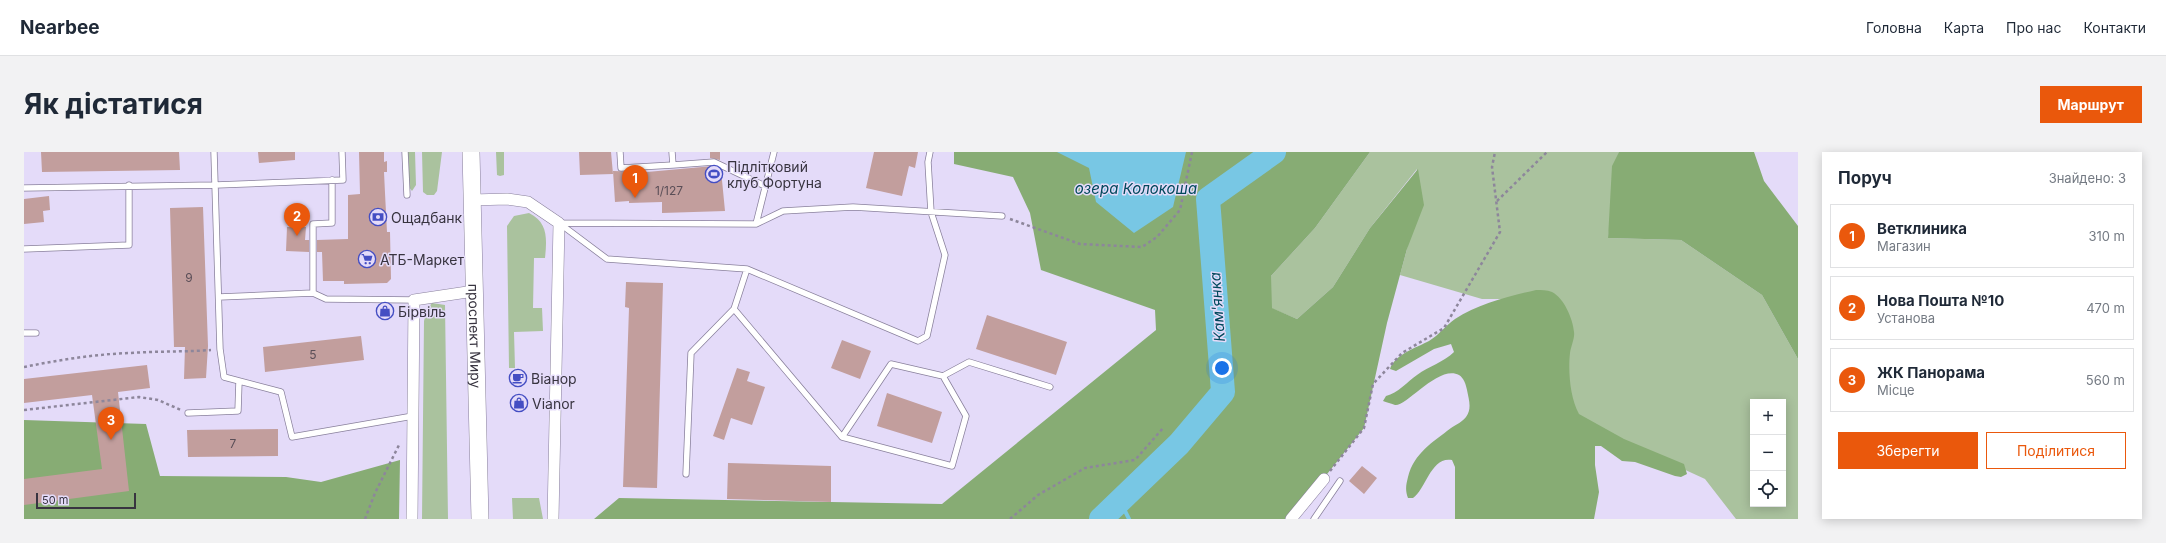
<!DOCTYPE html>
<html lang="uk">
<meta charset="utf-8">
<style>
:root{--surface:#fff;--page:#f2f2f3;--text:#1f2937;--muted:#747a83;--line:#e0e1e3;--accent:#ea580c}
body{margin:0;font-family:Inter,sans-serif;background:var(--page);color:var(--text)}
.controls{position:absolute;right:12px;bottom:12px;display:grid;overflow:hidden;border-radius:0px;box-shadow:0 2px 10px #0003}
.controls button{width:36px;height:36px;display:grid;place-items:center;padding:0;border:0;border-bottom:1px solid var(--line);background:var(--surface);color:var(--text);font:20px sans-serif}
.scale{position:absolute;left:12px;bottom:10px;width:100px;box-sizing:border-box;padding-left:4px;border:2px solid #383440;border-top:0;font-size:11px;line-height:14px;white-space:nowrap;color:#383440;-webkit-text-stroke:3px #e4dbf9;paint-order:stroke}
.you{position:absolute;left:1198px;top:216px;width:14px;height:14px;margin:-10px;border:3px solid #fff;border-radius:50%;background:#1a73e8;box-shadow:0 0 0 6px #1a73e833}
.badge{display:grid;place-items:center;width:26px;height:26px;border-radius:50%;background:var(--accent);color:#fff;font-size:13px;font-weight:700}
.pin{position:absolute;translate:-50% -33px;filter:drop-shadow(0 1px 2px #0008)}
.pin::after{content:'';position:absolute;top:21px;width:14px;height:12px;background:inherit;clip-path:polygon(0 0,100% 0,50% 100%)}
.list{margin:0;padding:0;list-style:none}
h2{display:flex;justify-content:space-between;align-items:center;height:52px;margin:0;padding:0 16px;font-size:17px}
h2 small{font-size:13px;font-weight:400;color:var(--muted)}
.list li{display:grid;grid-template-columns:26px 1fr auto;gap:12px;align-items:center;box-sizing:border-box;height:64px;margin:0 8px 8px;padding:0 8px;border:1px solid var(--line);border-radius:0px}
.list b{display:block;font-size:15px;white-space:nowrap}
.list p{margin:0;font-size:13px;white-space:nowrap;color:var(--muted)}
.list em{font-size:13px;font-style:normal;color:var(--muted)}
.actions{display:flex;gap:8px;padding:12px 16px}
.actions a{flex:1;padding:9px 0;border:1px solid var(--accent);border-radius:0px;text-align:center;font-size:14px;color:var(--accent)}
.actions .main{background:var(--accent);color:#fff}
.icon{flex:none;width:22px;height:22px;fill:none;stroke:currentColor;stroke-width:2;stroke-linecap:round;stroke-linejoin:round}
.map{position:relative;flex:none;width:1774px;height:367px;overflow:hidden;border-radius:0px}
header{display:flex;align-items:center;gap:24px;box-sizing:border-box;height:56px;padding:0 20px;background:var(--surface);border-bottom:1px solid var(--line)}
header strong{font-size:19px}
nav{display:flex;gap:22px;margin-inline-start:auto;font-size:14px}
.intro{display:flex;align-items:center;justify-content:space-between;box-sizing:border-box;height:96px;padding:0 24px}
h1{margin:0;font-size:28px}
.button{padding:10px 18px;border-radius:0px;background:var(--accent);color:#fff;font-size:14px;font-weight:700}
main{display:flex;gap:24px;padding:0 24px}
aside{flex:1;background:var(--surface);border-radius:0px;box-shadow:0 2px 10px #0003}
.map>svg:first-child{display:block}
</style>
<header>
<strong>Nearbee</strong>
<nav><a>Головна</a><a>Карта</a><a>Про нас</a><a>Контакти</a></nav>
</header>
<div class="intro"><h1>Як дістатися</h1><a class="button">Маршрут</a></div>
<main>
<div class="map">
<svg width="1774" height="367" viewBox="0 0 1774 367">
<rect width="100%" height="100%" fill="#e4dbf9"/>
<path fill="#aac29e" fill-rule="evenodd" d="M384,0H391L392,33L388,39L385,35Z
M398,0H418L413,39L410,43H403L399,40Z
M472,0H480V23L476,24L473,23Z
M1346,0H1595L1584,86L1657,88L1738,143L1774,207V367H1712L1681,327L1546,265L1510,147H1458L1376,123L1383,97L1393,17L1346,76L1309,135L1273,167L1247,156V124L1291,76ZM1729,250H1759V352H1729Z
M505,61C524,70 523,87 521,106H510L509,156H518L519,179L490,180L491,216H485L483,74L490,64Z
M408,151L421,153L424,367H398L400,169L403,157Z
M488,346H515L519,367H489Z"/>
<path fill="#87ac74" d="M930,0H1346L1291,76L1247,124L1248,156L1273,167L1309,135L1346,76L1394,17L1400,53L1383,97L1363,171L1340,276L1267,367H570L595,346L918,352L1132,178L1131,158L1017,118L1006,61L989,25L930,12Z
M1595,0H1730L1740,29L1774,74V207L1738,143L1657,88L1584,86L1588,14Z
M1512,138C1517,138 1523,138 1528,140C1540,146 1549,167 1550,180C1551,186 1547,194 1546,201C1544,219 1546,246 1555,262L1600,287L1660,312L1663,322L1657,325L1651,324L1611,310L1598,309L1577,294H1571V313L1575,340L1570,367H1431V315L1428,308C1407,304 1402,337 1389,346H1384C1381,338 1382,333 1384,325C1390,301 1409,290 1427,276C1432,273 1439,269 1442,265C1448,257 1445,248 1443,238C1442,233 1440,226 1435,223C1415,212 1382,255 1371,253C1368,252 1362,250 1359,249L1362,244C1374,241 1383,230 1393,223C1405,214 1420,210 1430,200L1427,192L1410,197L1372,219L1366,217C1371,202 1392,196 1405,189C1415,183 1422,173 1431,167C1454,152 1486,144 1512,138Z
M0,268L122,272L136,324L262,325L297,330L376,308L375,367H0Z"/>
<path fill="#78c7e4" d="M1033,0H1162L1149,55L1110,81L1072,50L1065,16Z"/>
<g fill="none" stroke-linecap="round" stroke-linejoin="round">
<path stroke="#78c7e4" stroke-width="4" d="M1096,349L1105,367"/>
<path stroke="#78c7e4" stroke-width="24" d="M1077,367L1155,292L1199,240L1184,47L1250,0"/>
</g>
<path fill="#c29e9d" d="M17,0H155L156,18L18,20Z
M234,0H271V8L235,11Z
M335,0H360V10L363,9V20H360L361,41L363,80H366L367,127L363,131L320,132V129H299L298,100H293V88L324,87V43L336,42Z
M555,0H587L589,22L556,23Z
M686,0H696V8L686,6Z
M850,0H894L891,16L885,14L878,44L842,36Z
M689,14L697,18L701,59L638,61V50L605,51V49L591,50L589,19L623,20Z
M25,44L26,58L19,59L20,70L0,72V47Z
M179,55L184,194L182,226L160,227L161,195H150L146,56Z
M263,75H282L281,88H285V100L262,99Z
M602,130L639,131L633,336L599,335L605,156L601,155Z
M963,163L1043,190L1032,223L952,197Z
M337,184L340,208L241,220L239,195Z
M818,188L847,199L836,227L807,216Z
M123,213L126,236L94,240L105,339L0,353V327L78,317L68,243L0,251V227Z
M713,216L726,220L723,229L741,235L728,273L707,266L700,288L689,284Z
M863,241L918,260L908,291L853,274Z
M254,277V304L164,305L163,278Z
M704,311L807,314V350L703,347Z
M1338,314L1353,326L1340,342L1325,329Z"/>
<g fill="none" stroke-linecap="round" stroke-linejoin="round">
<defs>
<path id="lane" d="M190,0L196,197L200,225L257,240L268,285L389,264
M381,0L383,43
M596,0L597,16L649,13L648,0
M649,13L690,10L741,34
M0,36L192,33L319,28L318,0
M535,71L583,107L723,117L894,189L903,184L921,103L907,60L904,10L906,0
M535,71L732,72L759,59L829,55L978,64
M732,72L750,0
M0,97L105,93V33
M289,141V72L308,71V28
M195,145L289,141L302,147L390,148
M710,157L818,285L928,314L942,264L919,224L867,212L818,285
M0,181H12
M919,224L945,210L1026,235
M164,261L214,259L215,229
M662,322L667,201L710,157L723,117
M1290,367L1316,329"/>
<path id="street" d="M448,48L483,47L504,50L535,71L529,367
M388,367L390,148L450,139
M1267,367L1300,327"/>
<g id="primary">
<path id="s1" d="M447,0L456,367"/>
</g>
</defs>
<use href="#lane" stroke="#89809c" stroke-width="7"/>
<use href="#street" stroke="#89809c" stroke-width="12"/>
<use href="#primary" stroke="#89809c" stroke-width="18"/>
<path stroke="#8d869b" stroke-width="2.5" stroke-dasharray="3 3" stroke-linecap="butt" d="M1473,49L1523,0
M986,67L1056,92L1118,95L1133,85L1156,58L1168,0
M0,215C35,208 71,202 107,201C134,199 160,200 187,198
M0,258L115,245L134,248L157,258
M1306,319L1340,276L1349,232L1378,201L1420,176L1476,80L1468,15L1471,0
M341,367L351,341L376,291
M986,367L1014,343L1061,316L1111,308L1140,275"/>
<use href="#lane" stroke="#fff" stroke-width="5.5"/>
<use href="#street" stroke="#fff" stroke-width="11"/>
<use href="#primary" stroke="#fff" stroke-width="17"/>
</g>
<defs>
<symbol id="stadium-ring" viewBox="-11 -11 22 22"><circle r="9.5" fill="#e4dbf9" stroke="#444ec3" stroke-width="1.5"/><path d="M0-5a6.5 5 0 1 0 0 10a6.5 5 0 1 0 0-10ZM-3.5-1.8h7v3.6h-7Z" fill="#444ec3"/></symbol>
<symbol id="bank-ring" viewBox="-11 -11 22 22"><circle r="9.5" fill="#e4dbf9" stroke="#444ec3" stroke-width="1.5"/><path d="M-6-4H6V4H-6ZM0-2.3a2.3 2.3 0 1 0 0 4.6a2.3 2.3 0 1 0 0-4.6Z" fill="#444ec3"/></symbol>
<symbol id="supermarket-ring" viewBox="-11 -11 22 22"><circle r="9.5" fill="#e4dbf9" stroke="#444ec3" stroke-width="1.5"/><path d="M-6-5.5h2.5l.6 2H6L4.5 2H-2.5L-4.4-4H-6ZM-1.5 3.2a1.3 1.3 0 1 0 .1 0ZM3 3.2a1.3 1.3 0 1 0 .1 0Z" fill="#444ec3"/></symbol>
<symbol id="shop-ring" viewBox="-11 -11 22 22"><circle r="9.5" fill="#e4dbf9" stroke="#444ec3" stroke-width="1.5"/><path d="M-5-2.5h2.3a2.7 3.5 0 0 1 5.4 0H5L5.5 6h-11ZM-1.5-2.5h3a1.5 2.3 0 0 0-3 0Z" fill="#444ec3"/></symbol>
<symbol id="cafe-ring" viewBox="-11 -11 22 22"><circle r="9.5" fill="#e4dbf9" stroke="#444ec3" stroke-width="1.5"/><path d="M-5.5-4.5H6V0H3Q3 3.5 0 3.5H-2.5Q-5.5 3.5-5.5 0ZM3-3.2v2h1.7v-2ZM-6 4.5H4V6H-6Z" fill="#444ec3"/></symbol>
</defs>
<g fill-rule="evenodd">
<use href="#stadium-ring" x="680" y="12" width="20" height="20"/>
<use href="#bank-ring" x="344" y="55" width="20" height="20"/>
<use href="#supermarket-ring" x="333" y="97" width="20" height="20"/>
<use href="#shop-ring" x="351" y="149" width="20" height="20"/>
<use href="#cafe-ring" x="484" y="216" width="20" height="20"/>
<use href="#shop-ring" x="485" y="241" width="20" height="20"/>
</g>
<g text-anchor="middle" dominant-baseline="central" stroke-width="3" stroke-linejoin="round" paint-order="stroke">
<g font-size="12" fill="#5a4e57">
<text x="645" y="38">1/127</text>
<text x="165" y="125">9</text>
<text x="289" y="202">5</text>
<text x="209" y="291">7</text>
</g>
<g font-size="14" fill="#383440" stroke="#e4dbf9" text-anchor="start">
<text x="703" y="14">Підлітковий<tspan x="703" dy="16">клуб Фортуна</tspan></text>
<text x="367" y="65">Ощадбанк</text>
<text x="356" y="107">АТБ-Маркет</text>
<text x="374" y="159">Бірвіль</text>
<text x="507" y="226">Віанор</text>
<text x="508" y="251">Vianor</text>
</g>
<g font-size="14" fill="#383440" stroke="#e4dbf9">
<text stroke="none"><textPath href="#s1" startOffset="184">проспект Миру</textPath></text>
</g>
<g font-size="15" font-style="italic" fill="#00485c" stroke="#e4dbf9">
<text x="1112" y="36">озера Колокоша</text>
<text transform="translate(1193 155) rotate(-94)">Кам'янка</text>
</g>
</g>
</svg>
<div class="controls">
<button>+</button>
<button>−</button>
<button><svg class="icon" aria-label="locate" viewBox="0 0 24 24"><circle cx="12" cy="12" r="6"/><path d="M12 2v4M12 18v4M2 12h4M18 12h4"/></svg></button>
</div>
<div class="scale">50 m</div>
<div class="you"></div>
<div class="pin badge" style="left:611px;top:46px">1</div>
<div class="pin badge" style="left:273px;top:84px">2</div>
<div class="pin badge" style="left:87px;top:288px">3</div>
</div>
<aside>
<h2>Поруч<small>Знайдено: 3</small></h2>
<ul class="list">
<li><span class="badge">1</span><div><b>Ветклиника</b><p>Магазин</p></div><em>310 m</em></li>
<li><span class="badge">2</span><div><b>Нова Пошта №10</b><p>Установа</p></div><em>470 m</em></li>
<li><span class="badge">3</span><div><b>ЖК Панорама</b><p>Місце</p></div><em>560 m</em></li>
</ul>
<div class="actions"><a class="main">Зберегти</a><a>Поділитися</a></div>
</aside>
</main>
